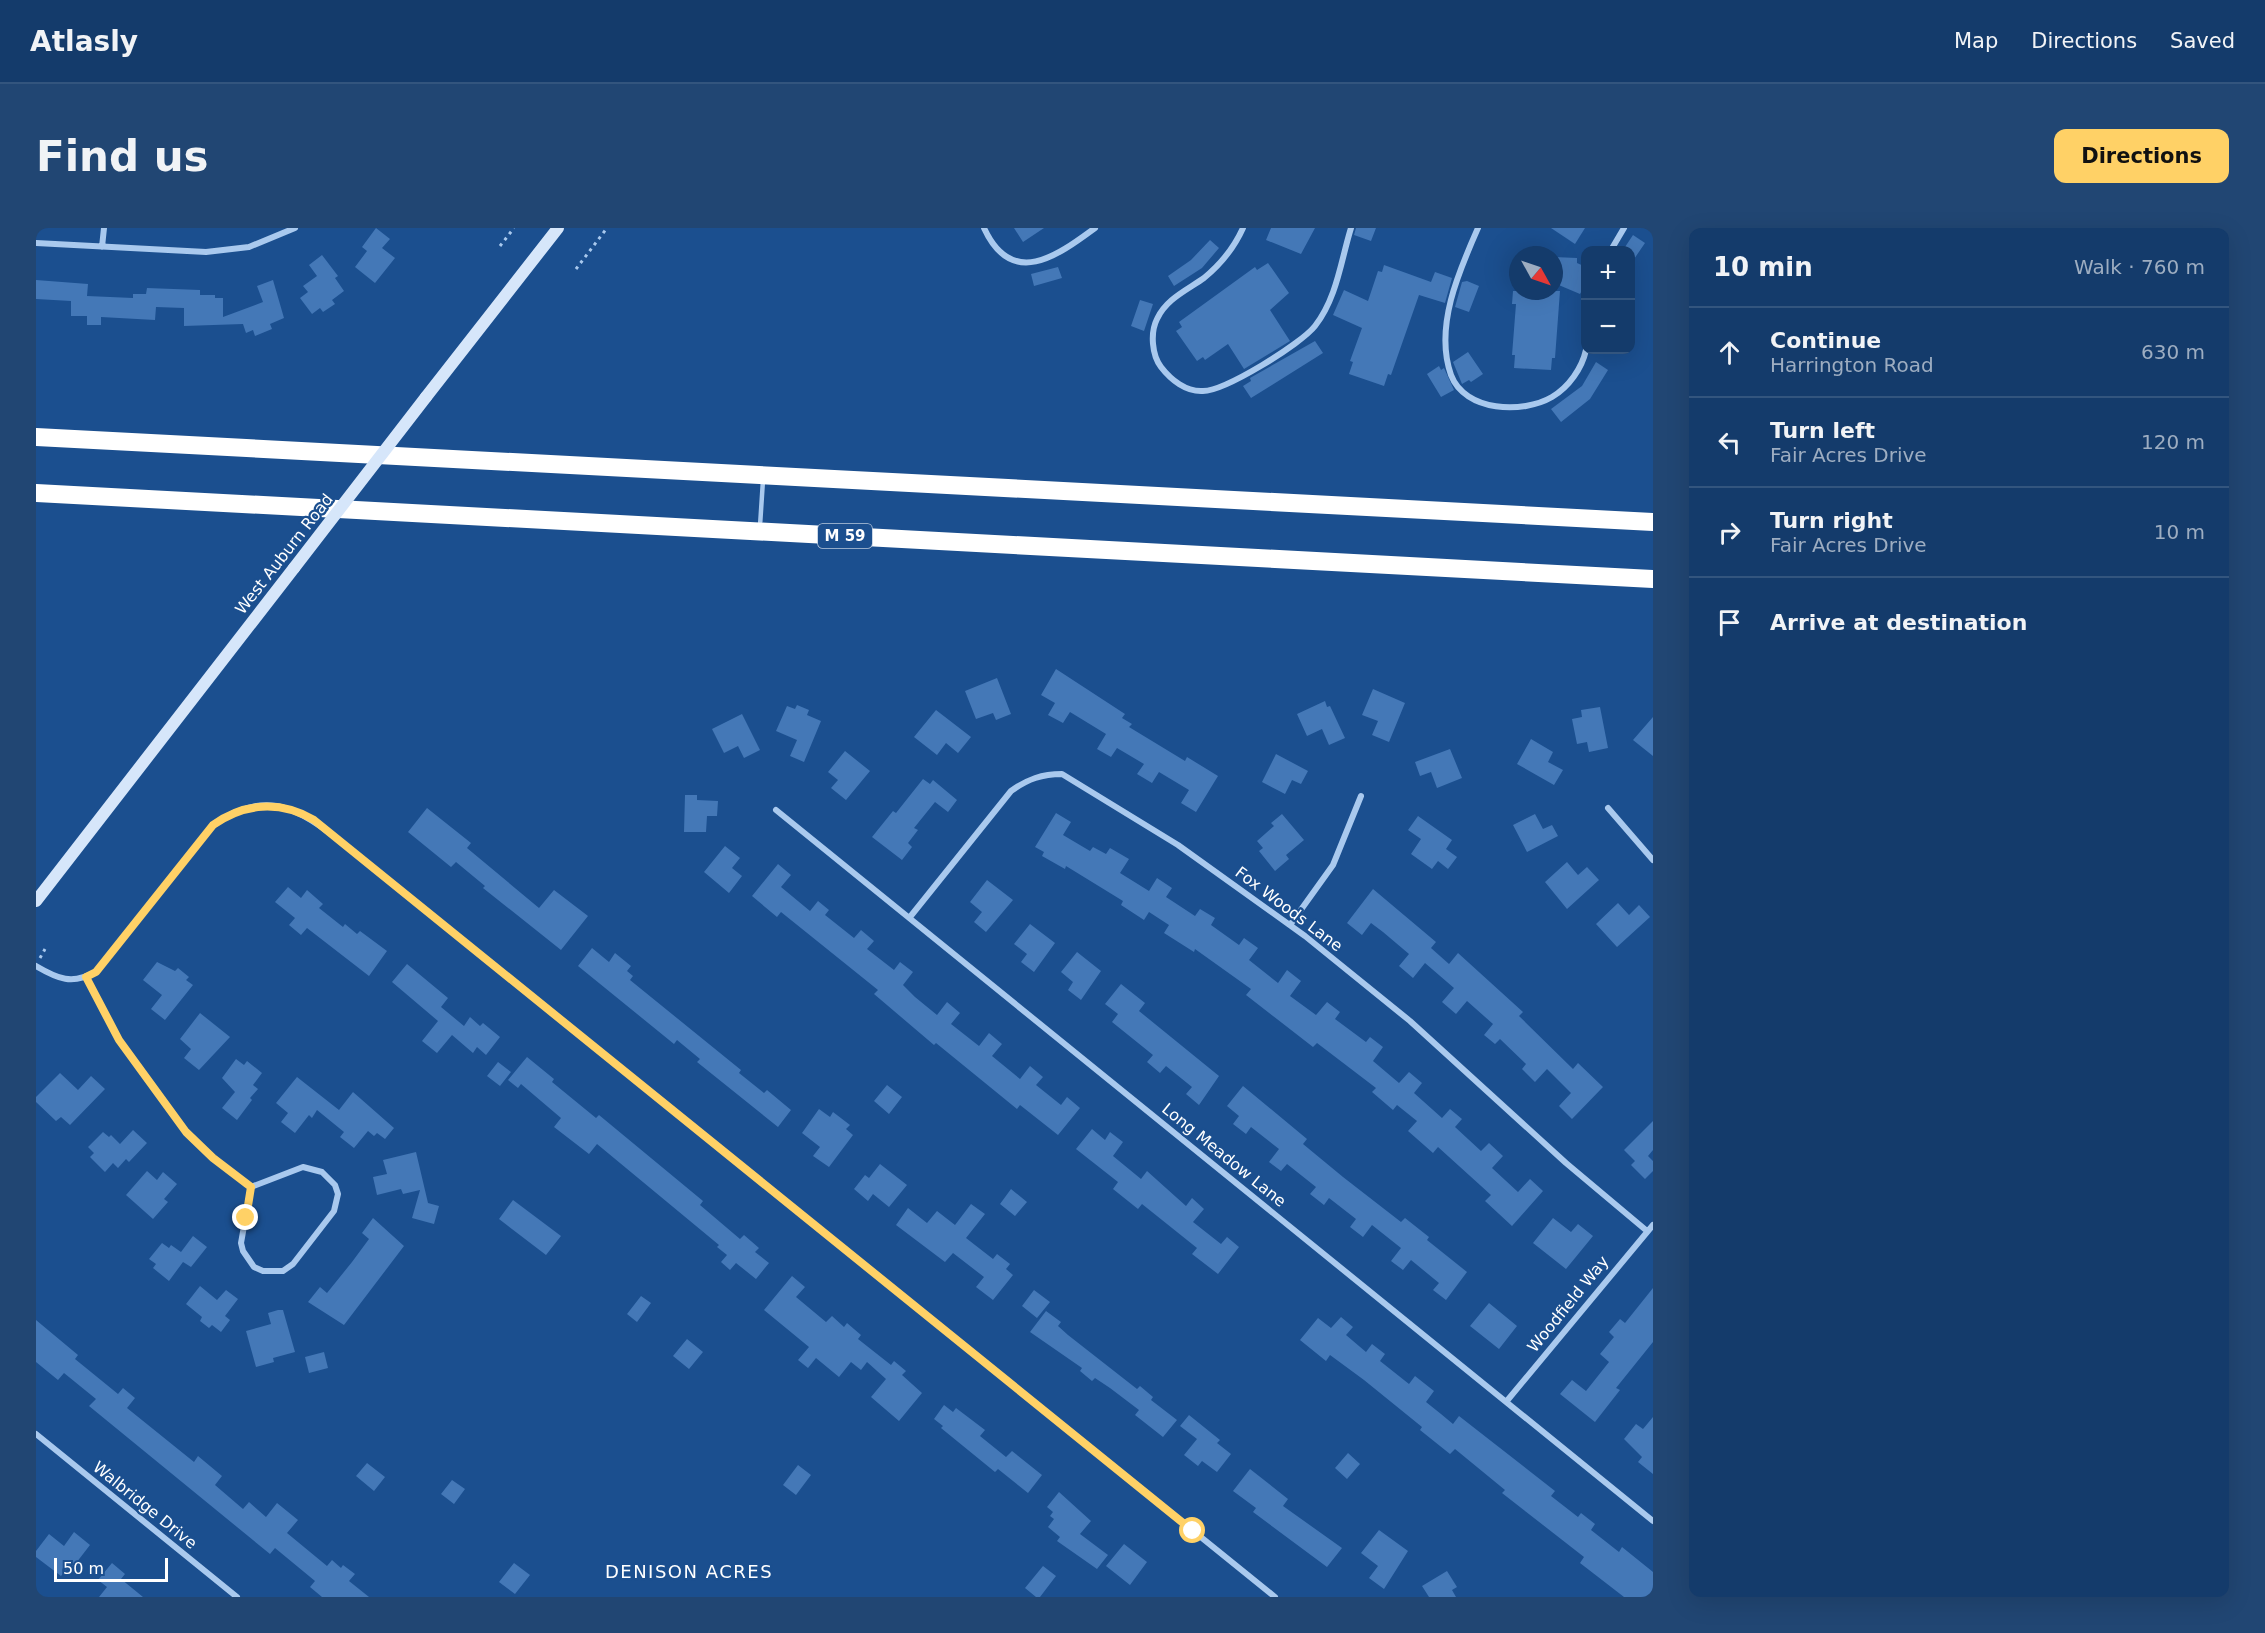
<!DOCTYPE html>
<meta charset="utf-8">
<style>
:root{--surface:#143b6b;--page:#214673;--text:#f1f3f6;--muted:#9dadc1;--line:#33557e;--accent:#ffd166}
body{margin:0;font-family:"DejaVu Sans",sans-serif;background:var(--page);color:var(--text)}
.controls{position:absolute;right:18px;top:18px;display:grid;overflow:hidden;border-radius:12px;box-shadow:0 6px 24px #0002}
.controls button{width:54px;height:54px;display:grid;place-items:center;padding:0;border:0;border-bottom:2px solid var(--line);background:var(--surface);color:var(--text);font:30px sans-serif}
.compass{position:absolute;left:1473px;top:18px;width:54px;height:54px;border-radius:50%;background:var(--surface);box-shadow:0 6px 24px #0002;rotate:130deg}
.scale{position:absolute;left:18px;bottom:15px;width:114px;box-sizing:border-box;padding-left:6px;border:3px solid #fff;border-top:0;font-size:16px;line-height:21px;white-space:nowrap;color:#fff;-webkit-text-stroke:4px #1b4f8f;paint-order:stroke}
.stop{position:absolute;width:18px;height:18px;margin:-14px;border:4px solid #ffd166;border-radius:50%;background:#fff}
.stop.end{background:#ffd166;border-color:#fff;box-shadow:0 2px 6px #0008}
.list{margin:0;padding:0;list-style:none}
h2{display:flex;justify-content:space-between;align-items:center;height:78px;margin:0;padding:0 24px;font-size:26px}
h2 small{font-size:20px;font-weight:400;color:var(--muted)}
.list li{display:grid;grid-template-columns:39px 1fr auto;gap:18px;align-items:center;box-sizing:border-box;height:90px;padding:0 24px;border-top:2px solid var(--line)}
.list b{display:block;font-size:22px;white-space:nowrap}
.list p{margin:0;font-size:20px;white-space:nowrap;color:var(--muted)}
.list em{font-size:20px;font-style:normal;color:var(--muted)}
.icon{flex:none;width:33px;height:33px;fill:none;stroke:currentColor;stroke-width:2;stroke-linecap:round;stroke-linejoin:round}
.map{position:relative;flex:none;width:1617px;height:1369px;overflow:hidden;border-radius:12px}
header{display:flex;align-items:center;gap:36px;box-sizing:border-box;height:84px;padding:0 30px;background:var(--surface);border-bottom:2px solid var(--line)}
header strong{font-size:28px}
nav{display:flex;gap:33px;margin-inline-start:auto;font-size:21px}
.intro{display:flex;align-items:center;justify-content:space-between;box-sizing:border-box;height:144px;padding:0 36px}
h1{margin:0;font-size:42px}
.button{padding:15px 27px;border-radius:12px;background:var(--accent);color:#111;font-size:21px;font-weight:700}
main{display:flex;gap:36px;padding:0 36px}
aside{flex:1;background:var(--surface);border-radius:12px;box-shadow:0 6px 24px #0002}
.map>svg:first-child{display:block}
</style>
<header>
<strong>Atlasly</strong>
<nav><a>Map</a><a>Directions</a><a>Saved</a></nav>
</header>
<div class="intro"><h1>Find us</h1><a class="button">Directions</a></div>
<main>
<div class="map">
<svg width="1617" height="1369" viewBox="0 0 1617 1369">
<rect width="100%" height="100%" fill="#1b4f8f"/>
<path fill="#4478b7" d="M340,0L354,11L346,20L359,30L339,55L319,39L331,23L326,19Z
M978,0H1008L987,14Z
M1235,0H1279L1265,26L1230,12Z
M1320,0H1340L1335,13L1318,7Z
M1515,0H1549L1539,16Z
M1597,7L1609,15L1594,37V22H1587Z
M1174,12L1183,20L1166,40L1138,58L1132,48L1155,32Z
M286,27L302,48L299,50L308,63L296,72L299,76L287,84L284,80L276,86L264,70L272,64L267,58L281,48L273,37Z
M1518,29L1541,30V35L1550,39V55L1544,66L1518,55Z
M1232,35L1253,65L1234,82L1254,113L1208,141L1192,116L1169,132L1167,129L1161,133L1140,103L1146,99L1143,94L1219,39L1221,42Z
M1348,37L1395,54L1399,44L1416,50L1409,75L1383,67L1355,147L1352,146L1348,158L1313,146L1317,134L1314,133L1326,100L1297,87L1308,62L1332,73L1342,43L1346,44Z
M1022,39L1026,50L998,58L995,46Z
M0,52L52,56L51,68L97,70V66H110L111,60L164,62V67H179V70H187V89L227,74L221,58L237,52L248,90L234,96L236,101L219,108L217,102L210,105L207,96L148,98V80L120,79L119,92L65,89V97H51V88H35V73L0,71Z
M1431,53L1443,58L1433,84L1419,79L1426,54Z
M1477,63H1524L1519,130H1516L1515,142L1478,140L1479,127H1476L1480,76H1476Z
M1104,72L1117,76L1108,103L1095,98Z
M1279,113L1287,125L1215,170L1207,158L1215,153L1214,150Z
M1432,124L1447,146L1435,154L1433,152L1426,156L1417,134Z
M1560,134L1572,142L1554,171L1525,194L1515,181L1546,158Z
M1403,138L1405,142L1408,140L1418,162L1405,169L1391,146Z
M1020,441L1089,486L1086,490L1096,496L1093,499L1149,533L1151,529L1182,548L1160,584L1145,575L1153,562L1123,544L1116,555L1101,546L1108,536L1081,520L1075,529L1061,521L1070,506L1034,484L1027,495L1012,487L1019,475L1005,467Z
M961,450L975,486L960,492L957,485L940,491L929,463Z
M1337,461L1369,475L1353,514L1336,507L1342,493L1326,487Z
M1289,473L1291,479L1294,478L1309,510L1293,517L1286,501L1271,508L1261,486Z
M761,477L773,482L771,487L785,493L768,534L754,528L761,512L740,503L751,478L759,481Z
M1564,479L1572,520L1553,524L1551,514L1541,516L1536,491L1546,489L1545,482Z
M900,482L935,509L922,525L910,515L901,527L878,509Z
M706,486L724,522L708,530L702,518L688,525L676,501Z
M1617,489V528L1597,512Z
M1495,511L1517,524L1512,534L1527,542L1518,557L1481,536Z
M1414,521L1426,550L1401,560L1395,544L1384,548L1379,534Z
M809,523L834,543L810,572L795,560L802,552L792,544Z
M1240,526L1272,543L1265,556L1256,552L1249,566L1226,554Z
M887,551L894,556L897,552L921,572L912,584L899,574L878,600L882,602L872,615L876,619L866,632L836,609L857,583L860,585Z
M649,567H661V572L682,573L681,588H671L670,604H648Z
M391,580L435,615L431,620L503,680L518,662L552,688L525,722L447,660L449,658L420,634L415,639L372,604Z
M1020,585L1035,594L1027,607L1054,623L1057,619L1070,626L1074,620L1093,631L1084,645L1113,663L1121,650L1136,660L1130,669L1159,688L1164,681L1179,690L1175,697L1203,717L1208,710L1222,720L1213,732L1242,755L1251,742L1265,753L1254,768L1280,787L1291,774L1304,784L1299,791L1330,814L1334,809L1347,819L1337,833L1363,855L1373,844L1386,855L1378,865L1406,890L1414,881L1426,891L1419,899L1445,923L1453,915L1467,928L1456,940L1482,964L1494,951L1507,963L1476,998L1449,973L1455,967L1402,919L1397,925L1372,903L1381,893L1361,877L1357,882L1336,864L1340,860L1281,815L1277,819L1210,767L1215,761L1159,721L1158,724L1128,705L1133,697L1113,684L1108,692L1085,677L1087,673L1030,638L1029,641L1006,628L1008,624L999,619Z
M1246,586L1268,612L1250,627L1253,631L1239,643L1223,623L1227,620L1221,613L1238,598L1235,595Z
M1499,586L1507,601L1516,597L1522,608L1491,624L1477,597Z
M1382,588L1416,612L1410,621L1421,629L1412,641L1402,633L1396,641L1375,626L1385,611L1372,602Z
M689,618L704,630L696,640L706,648L693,665L668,644Z
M1531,634L1542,647L1551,639L1563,652L1531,681L1509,654Z
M742,636L755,647L745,659L774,683L782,673L793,682L789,687L818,710L825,702L838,713L831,721L858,742L864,734L877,744L867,757L879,769L901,787L911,774L924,785L915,796L943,818L953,805L966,816L956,828L984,851L994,838L1007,849L1000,857L1025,877L1031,869L1044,880L1022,907L984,877L981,881L900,815L898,817L838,766L842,762L745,684L741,689L716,668Z
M951,652L977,672L950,704L938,694L946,684L934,674Z
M252,659L265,670L271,662L287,676L283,680L307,699L309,696L321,706L324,703L351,723L333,748L271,700L265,707L253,697L259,690L239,674Z
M1337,661L1400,714L1395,720L1413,736L1422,725L1487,784L1483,788L1537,841L1542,835L1567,859L1536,891L1523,878L1535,865L1511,841L1499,854L1486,841L1490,836L1464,811L1459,816L1448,807L1457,796L1431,773L1420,786L1406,774L1418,760L1389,735L1377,750L1363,738L1373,726L1347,704L1335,695L1326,707L1311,695Z
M1582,675L1593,687L1603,677L1614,689L1581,719L1560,696Z
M994,696L1019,715L998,744L985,734L991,726L978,716Z
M556,720L573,734L579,725L595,738L591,743L597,748L594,752L705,842L703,845L728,865L731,862L755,882L742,899L661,834L664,831L641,812L638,816L542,738Z
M1041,724L1065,743L1045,772L1032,762L1037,754L1025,744Z
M121,734L139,743L142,740L153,749L150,752L157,757L129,792L115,781L126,767L107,752Z
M371,736L412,770L405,779L428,798L434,789L444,798L447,795L464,809L450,827L441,819L437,825L416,807L401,825L386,813L402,793L356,754Z
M1085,756L1109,775L1103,783L1183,848L1163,877L1150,866L1156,859L1130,838L1124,845L1111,834L1117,827L1076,794L1082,786L1069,776Z
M164,785L194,809L163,842L148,830L155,821L144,811Z
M491,829L518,851L516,854L560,890L563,887L667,973L664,977L704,1011L708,1007L723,1020L719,1024L733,1035L720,1051L700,1035L694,1042L685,1034L691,1027L681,1019L683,1017L561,916L553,926L518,899L525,890L485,856L482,860L472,852Z
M200,831L208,837L211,833L226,845L217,857L222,861L214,870L216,872L201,892L186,880L199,864L186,850Z
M462,834L475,844L464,858L451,848Z
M24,845L42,862L55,848L69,861L34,897L25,889L20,893L0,874V869Z
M261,849L303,882L317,864L358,900L349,911L341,905L338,908L332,903L318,920L304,909L308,904L281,882L276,890L273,887L259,905L245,894L252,885L240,875Z
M851,857L866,869L853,886L838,873Z
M1207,858L1271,911L1267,916L1307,949L1365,994L1369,990L1393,1009L1391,1012L1431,1044L1410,1072L1397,1062L1403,1055L1375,1032L1367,1042L1355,1033L1365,1020L1336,997L1327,1009L1314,999L1320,991L1293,970L1288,977L1274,966L1280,959L1251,936L1245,943L1233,934L1243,921L1215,899L1210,906L1197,896L1203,888L1191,878Z
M783,881L794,889L797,884L814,897L810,901L817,907L793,939L777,928L784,919L766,905Z
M1617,893V922L1612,928L1617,933V943L1609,951L1595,937L1599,933L1588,922Z
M1056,901L1069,912L1074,904L1087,914L1077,928L1105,951L1111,943L1150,978L1156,970L1168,981L1157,994L1185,1016L1191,1009L1203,1019L1182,1046L1156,1026L1161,1020L1106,976L1102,981L1077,961L1082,954L1040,921Z
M97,902L111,915L93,934L90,931L82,940L77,935L69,944L54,929L58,925L52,919L67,904L73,909L75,907L84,916Z
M380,924L392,975L403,978L398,996L376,990L384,962L367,966L365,961L341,967L337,949L351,946L347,932Z
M844,936L871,957L853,979L837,966L832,973L818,961L829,947L833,950Z
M111,943L121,952L127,944L141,956L128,971L132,974L117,991L90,967Z
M975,961L991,974L979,988L964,976Z
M477,972L525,1008L510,1027L463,991Z
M935,976L949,986L930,1010L957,1031L961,1026L974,1036L970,1041L977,1047L957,1072L940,1059L948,1049L917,1025L909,1034L860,997L872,980L891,995L901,983L919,997Z
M337,990L368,1018L308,1097L272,1074L284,1059L291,1065L316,1034L333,1011L326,1005Z
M1517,990L1535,1004L1542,996L1557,1008L1530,1041L1497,1015Z
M157,1008L171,1019L155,1039L147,1034L133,1053L117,1040L120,1036L113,1031L126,1015L133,1020L135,1017L145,1024Z
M756,1048L769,1059L760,1069L790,1094L796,1088L808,1099L811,1095L825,1107L822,1111L855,1137L858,1133L870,1143L866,1147L886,1165L863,1193L835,1169L850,1151L831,1134L825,1142L815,1134L803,1149L780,1130L772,1140L762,1132L773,1119L728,1082Z
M164,1058L181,1072L190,1062L202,1071L189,1088L194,1092L185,1104L176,1097L173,1100L164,1093L166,1089L150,1076Z
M1617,1060V1114L1580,1160L1584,1162L1559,1194L1524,1166L1536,1152L1550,1163L1573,1134L1564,1126L1578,1109L1573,1104L1584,1091L1589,1095Z
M998,1062L1014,1074L1001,1090L986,1078Z
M605,1068L615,1075L601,1094L591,1086Z
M1453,1075L1481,1098L1463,1121L1434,1098Z
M242,1082H247L259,1124L237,1130L238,1134L220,1139L210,1103L235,1096L232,1085Z
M1010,1083L1025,1094L1022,1098L1032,1107L1101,1161L1104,1158L1117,1169L1115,1172L1141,1192L1127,1209L1099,1187L1103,1182L1074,1160L1059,1150L1056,1153L1044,1143L1046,1140L994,1104Z
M1305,1089L1317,1099L1310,1107L1330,1124L1336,1116L1349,1126L1344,1133L1373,1156L1379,1148L1398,1163L1390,1174L1405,1186L1417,1196L1423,1188L1519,1263L1515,1268L1542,1289L1545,1285L1559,1296L1555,1302L1583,1324L1586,1319L1617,1344V1369H1588L1544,1335L1548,1329L1466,1265L1469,1262L1419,1221L1414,1226L1384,1202L1386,1199L1328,1152L1294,1127L1290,1133L1264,1112L1282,1090L1295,1100Z
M0,1092L42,1127L39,1131L82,1166L87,1160L99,1170L91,1180L158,1234L162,1228L186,1248L179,1257L207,1281L213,1274L230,1289L241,1275L262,1292L251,1305L291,1338L296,1332L305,1340L307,1337L319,1346L313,1353L333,1369H286L274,1359L279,1353L239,1320L234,1326L53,1178L60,1171L28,1145L22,1152L0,1134Z
M651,1111L667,1124L653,1141L637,1128Z
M288,1124L292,1140L273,1145L269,1129Z
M908,1177L917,1184L920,1180L949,1202L944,1208L970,1229L976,1223L1006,1247L992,1265L962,1241L959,1244L905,1200L907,1198L898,1191Z
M1153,1187L1184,1212L1181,1215L1195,1226L1181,1244L1166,1233L1162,1238L1148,1227L1161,1211L1144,1198Z
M1617,1189V1246L1602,1234L1606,1229L1588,1211L1600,1196L1607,1201Z
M1312,1225L1324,1236L1311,1251L1299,1240Z
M331,1235L349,1249L338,1263L320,1248Z
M762,1237L775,1247L760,1267L747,1257Z
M1214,1241L1252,1271L1247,1278L1306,1320L1291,1339L1217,1284L1220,1280L1197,1263Z
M416,1252L429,1261L418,1276L405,1266Z
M1023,1264L1055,1293L1044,1306L1072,1327L1061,1341L1021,1313L1024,1309L1012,1299L1018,1291L1014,1288L1017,1284L1011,1279Z
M1343,1302L1372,1323L1348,1361L1333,1350L1342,1338L1325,1325Z
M38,1304L54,1317L37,1339L34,1337L25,1348L0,1329V1323L13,1306L28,1318Z
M1088,1316L1111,1334L1094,1357L1070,1338Z
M76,1335L89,1346L85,1351L107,1369H63L71,1359L62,1352Z
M478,1335L494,1347L479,1366L463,1354Z
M1007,1338L1020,1348L1004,1369H1000L989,1360Z
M1411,1343L1421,1359L1416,1362L1420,1369H1393L1386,1358Z"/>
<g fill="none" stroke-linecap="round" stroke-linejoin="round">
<path stroke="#a9c9ee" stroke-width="3" stroke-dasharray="3 4.5" stroke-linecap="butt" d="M464,18L478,0
M540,41L571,0
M4,730L9,721"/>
<path stroke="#a9c9ee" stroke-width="4.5" d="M724,298L727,252"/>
<path stroke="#a9c9ee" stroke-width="6" d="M948,0C976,61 1021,28 1059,0
M1207,0C1198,20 1185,36 1168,50C1151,62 1130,71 1121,91C1114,105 1116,127 1125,139C1135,152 1150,164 1167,163C1189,163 1265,116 1279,98C1301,70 1305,32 1315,0
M1442,0C1423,43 1398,99 1415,147C1429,184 1487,186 1516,169C1533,159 1546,140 1550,122
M0,15L170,24L213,19L259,0
M66,19L68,0
M1575,22L1588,0
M1572,580L1617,632
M740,582L1617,1293
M874,689L975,563C992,551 1006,546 1026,546L1142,617L1269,708L1374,793L1530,935L1611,1003
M1254,697L1297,637L1325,568
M0,738C22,751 36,757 60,744L177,597C225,563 258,576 300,610L1239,1369
M50,749L83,812L150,904L177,930L215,959L205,1015L207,1023L218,1039L227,1043H247L257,1036L298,983L302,966L299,957L286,944L267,939L215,959
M1470,1174L1617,997
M0,1206L201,1369"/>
<path stroke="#d6e6fa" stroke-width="12" d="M390,169L522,0
M0,673L258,340"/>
<path stroke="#fff" stroke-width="18" d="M0,209L1617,294
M0,265L1617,351"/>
<path stroke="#d6e6fa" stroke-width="12" d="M258,340L390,169"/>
</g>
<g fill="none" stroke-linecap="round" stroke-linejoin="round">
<path stroke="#ffd166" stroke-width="8" d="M210,990L215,959L177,930L150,904L83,812L50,749L60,744L177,597C208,575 244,572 278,592L1157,1303"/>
</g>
<g text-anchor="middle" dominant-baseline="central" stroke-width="4.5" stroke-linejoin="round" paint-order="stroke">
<rect fill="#1b4f8f" stroke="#bbcadd" stroke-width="1.5" x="782" y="296" width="54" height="24" rx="4.5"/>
<g font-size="15" font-weight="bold" fill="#fff">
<text x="809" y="308">M 59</text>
</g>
<g font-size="16" fill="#fff" stroke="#1b4f8f">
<text transform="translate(248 326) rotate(-52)">West Auburn Road</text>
<text transform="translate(1253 681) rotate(37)">Fox Woods Lane</text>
<text transform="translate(1188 927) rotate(39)">Long Meadow Lane</text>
<text transform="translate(1532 1076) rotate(-51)">Woodfield Way</text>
<text transform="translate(109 1277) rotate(39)">Walbridge Drive</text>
</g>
<g font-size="18" letter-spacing="1.5" fill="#fff" stroke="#1b4f8f">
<text x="653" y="1343">DENISON ACRES</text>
</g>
</g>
</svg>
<div class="controls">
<button>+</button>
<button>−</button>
</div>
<svg class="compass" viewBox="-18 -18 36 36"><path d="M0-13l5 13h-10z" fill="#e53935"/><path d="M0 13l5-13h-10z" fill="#9dadc1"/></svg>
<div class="scale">50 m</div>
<div class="stop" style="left:1157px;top:1303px"></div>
<div class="stop end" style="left:210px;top:990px"></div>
</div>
<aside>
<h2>10 min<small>Walk · 760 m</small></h2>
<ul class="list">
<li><svg class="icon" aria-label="ahead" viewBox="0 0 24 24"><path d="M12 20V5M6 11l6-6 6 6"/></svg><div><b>Continue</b><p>Harrington Road</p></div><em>630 m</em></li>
<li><svg class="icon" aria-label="left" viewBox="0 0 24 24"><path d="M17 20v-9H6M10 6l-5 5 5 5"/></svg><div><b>Turn left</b><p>Fair Acres Drive</p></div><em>120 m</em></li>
<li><svg class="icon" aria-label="right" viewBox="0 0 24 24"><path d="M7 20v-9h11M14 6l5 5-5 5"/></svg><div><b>Turn right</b><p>Fair Acres Drive</p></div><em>10 m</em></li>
<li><svg class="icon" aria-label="arrive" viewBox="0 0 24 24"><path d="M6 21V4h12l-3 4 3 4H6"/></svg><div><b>Arrive at destination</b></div></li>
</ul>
</aside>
</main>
